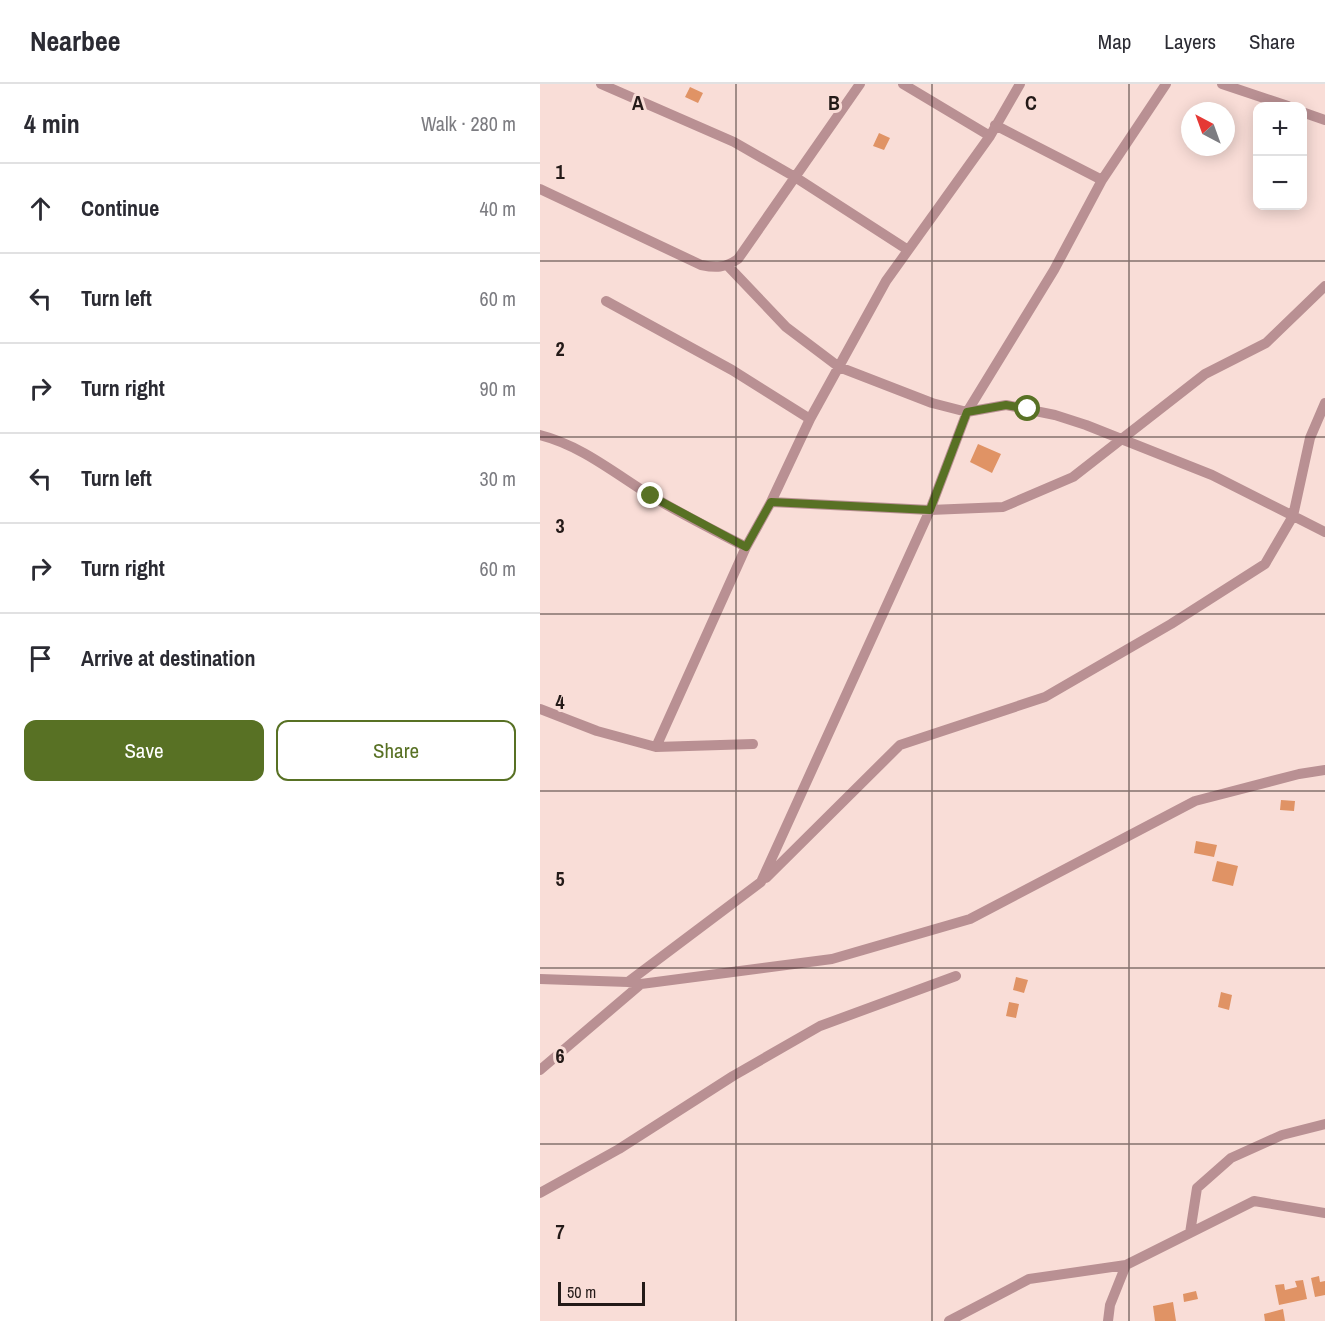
<!DOCTYPE html>
<meta charset="utf-8">
<style>
:root{--surface:#fff;--page:#f2f2f3;--text:#2b2b33;--muted:#7c7c81;--line:#e1e1e2;--accent:#587124}
body{margin:0;font-family:"Archivo Narrow",sans-serif;background:var(--page);color:var(--text)}
.controls{position:absolute;right:18px;top:18px;display:grid;overflow:hidden;border-radius:12px;box-shadow:0 3px 15px #0003}
.controls button{width:54px;height:54px;display:grid;place-items:center;padding:0;border:0;border-bottom:2px solid var(--line);background:var(--surface);color:var(--text);font:30px sans-serif}
.compass{position:absolute;left:641px;top:18px;width:54px;height:54px;border-radius:50%;background:var(--surface);box-shadow:0 3px 15px #0003;rotate:319deg}
.scale{position:absolute;left:18px;bottom:15px;width:87px;box-sizing:border-box;padding-left:6px;border:3px solid #241a18;border-top:0;font-size:16px;line-height:21px;white-space:nowrap;color:#241a18;-webkit-text-stroke:4px #f9ddd7;paint-order:stroke}
.stop{position:absolute;width:18px;height:18px;margin:-14px;border:4px solid #587124;border-radius:50%;background:#fff}
.stop.end{background:#587124;border-color:#fff;box-shadow:0 2px 6px #0008}
.list{margin:0;padding:0;list-style:none}
h2{display:flex;justify-content:space-between;align-items:center;height:78px;margin:0;padding:0 24px;font-size:26px}
h2 small{font-size:20px;font-weight:400;color:var(--muted)}
.list li{display:grid;grid-template-columns:39px 1fr auto;gap:18px;align-items:center;box-sizing:border-box;height:90px;padding:0 24px;border-top:2px solid var(--line)}
.list b{display:block;font-size:22px;white-space:nowrap}
.list em{font-size:20px;font-style:normal;color:var(--muted)}
.actions{display:flex;gap:12px;padding:18px 24px}
.actions a{flex:1;padding:14px 0;border:2px solid var(--accent);border-radius:12px;text-align:center;font-size:21px;color:var(--accent)}
.actions .main{background:var(--accent);color:#fff}
.icon{flex:none;width:33px;height:33px;fill:none;stroke:currentColor;stroke-width:2;stroke-linecap:round;stroke-linejoin:round}
.map{position:relative;flex:none;width:785px;height:1237px;overflow:hidden}
header{display:flex;align-items:center;gap:36px;box-sizing:border-box;height:84px;padding:0 30px;background:var(--surface);border-bottom:2px solid var(--line)}
header strong{font-size:28px}
nav{display:flex;gap:33px;margin-inline-start:auto;font-size:21px}
main{display:flex}
aside{flex:1;background:var(--surface)}
.map>svg:first-child{display:block}
</style>
<header>
<strong>Nearbee</strong>
<nav><a>Map</a><a>Layers</a><a>Share</a></nav>
</header>
<main>
<aside>
<h2>4 min<small>Walk · 280 m</small></h2>
<ul class="list">
<li><svg class="icon" aria-label="ahead" viewBox="0 0 24 24"><path d="M12 20V5M6 11l6-6 6 6"/></svg><div><b>Continue</b></div><em>40 m</em></li>
<li><svg class="icon" aria-label="left" viewBox="0 0 24 24"><path d="M17 20v-9H6M10 6l-5 5 5 5"/></svg><div><b>Turn left</b></div><em>60 m</em></li>
<li><svg class="icon" aria-label="right" viewBox="0 0 24 24"><path d="M7 20v-9h11M14 6l5 5-5 5"/></svg><div><b>Turn right</b></div><em>90 m</em></li>
<li><svg class="icon" aria-label="left" viewBox="0 0 24 24"><path d="M17 20v-9H6M10 6l-5 5 5 5"/></svg><div><b>Turn left</b></div><em>30 m</em></li>
<li><svg class="icon" aria-label="right" viewBox="0 0 24 24"><path d="M7 20v-9h11M14 6l5 5-5 5"/></svg><div><b>Turn right</b></div><em>60 m</em></li>
<li><svg class="icon" aria-label="arrive" viewBox="0 0 24 24"><path d="M6 21V4h12l-3 4 3 4H6"/></svg><div><b>Arrive at destination</b></div></li>
</ul>
<div class="actions"><a class="main">Save</a><a>Share</a></div>
</aside>
<div class="map">
<svg width="785" height="1237" viewBox="0 0 785 1237">
<rect width="100%" height="100%" fill="#f9ddd7"/>
<path fill="#e09365" d="M150,3L163,9L158,19L145,13Z
M339,49L350,54L344,66L333,62Z
M438,360L461,370L452,389L430,378Z
M741,716L755,717L754,727L740,726Z
M656,757L677,761L674,773L654,769Z
M677,777L698,782L693,802L672,797Z
M476,893L488,896L484,909L473,906Z
M681,908L692,911L689,926L678,923Z
M469,918L479,920L476,934L466,932Z
M779,1192L780,1198L785,1197V1211L775,1213L771,1194Z
M763,1196L767,1215L739,1221L735,1201L744,1200L745,1206L757,1203L755,1197Z
M656,1207L658,1215L644,1218L643,1210Z
M633,1218L636,1237H615L613,1222Z
M743,1225L745,1237H725L724,1230Z"/>
<g fill="none" stroke-linecap="round" stroke-linejoin="round">
<path stroke="#b99093" stroke-width="10" d="M61,0L194,58L255,93L368,166
M363,0L450,52
M682,0L748,22
M762,28L785,36
M455,41L562,96
M0,105L161,181C176,184 185,184 198,175L320,0
M188,182L246,243L299,283L392,319L427,328L466,321L515,331L546,341L672,391L785,448
M66,217L192,286L270,335
M0,351C41,361 77,391 113,413C143,431 175,447 206,463
M231,418L390,426L463,423L533,393L665,290L726,259L785,202
M0,625L57,647L116,663L213,660
M116,663L206,463L231,418L270,335L346,197L450,52L480,0
M226,794L360,661L505,613L631,540L725,480L753,432L770,354L785,319
M0,895L88,898
M101,900L292,875L430,835L655,717L759,690L785,686
M0,986L101,900L88,898L221,798L390,426L427,328L514,186L562,96L626,0
M0,1109L79,1065L193,992L280,942L416,892
M650,1149L657,1104L691,1074L742,1051L785,1040
M409,1237L489,1195L586,1181L714,1117L785,1129
M568,1237L570,1221L586,1181"/>
</g>
<g fill="none" stroke-linecap="round" stroke-linejoin="round">
<path stroke="#587124" stroke-width="8" d="M111,412L206,463L231,418L390,426L427,328L466,321L488,325"/>
</g>
<path fill="none" stroke="#241a18" stroke-width="1.5" stroke-opacity="0.55" d="M196,0V1237M392,0V1237M589,0V1237M0,177H785M0,353H785M0,530H785M0,707H785M0,884H785M0,1060H785"/>
<g font-size="20" text-anchor="middle" font-weight="bold" fill="#241a18" stroke="#f9ddd7" stroke-width="6" stroke-linejoin="round" paint-order="stroke">
<text x="98" y="26">A</text>
<text x="294" y="26">B</text>
<text x="491" y="26">C</text>
<text x="20" y="95">1</text>
<text x="20" y="272">2</text>
<text x="20" y="449">3</text>
<text x="20" y="625">4</text>
<text x="20" y="802">5</text>
<text x="20" y="979">6</text>
<text x="20" y="1155">7</text>
</g>
</svg>
<div class="controls">
<button>+</button>
<button>−</button>
</div>
<svg class="compass" viewBox="-18 -18 36 36"><path d="M0-13l5 13h-10z" fill="#e53935"/><path d="M0 13l5-13h-10z" fill="#7c7c81"/></svg>
<div class="scale">50 m</div>
<div class="stop" style="left:488px;top:325px"></div>
<div class="stop end" style="left:111px;top:412px"></div>
</div>
</main>
